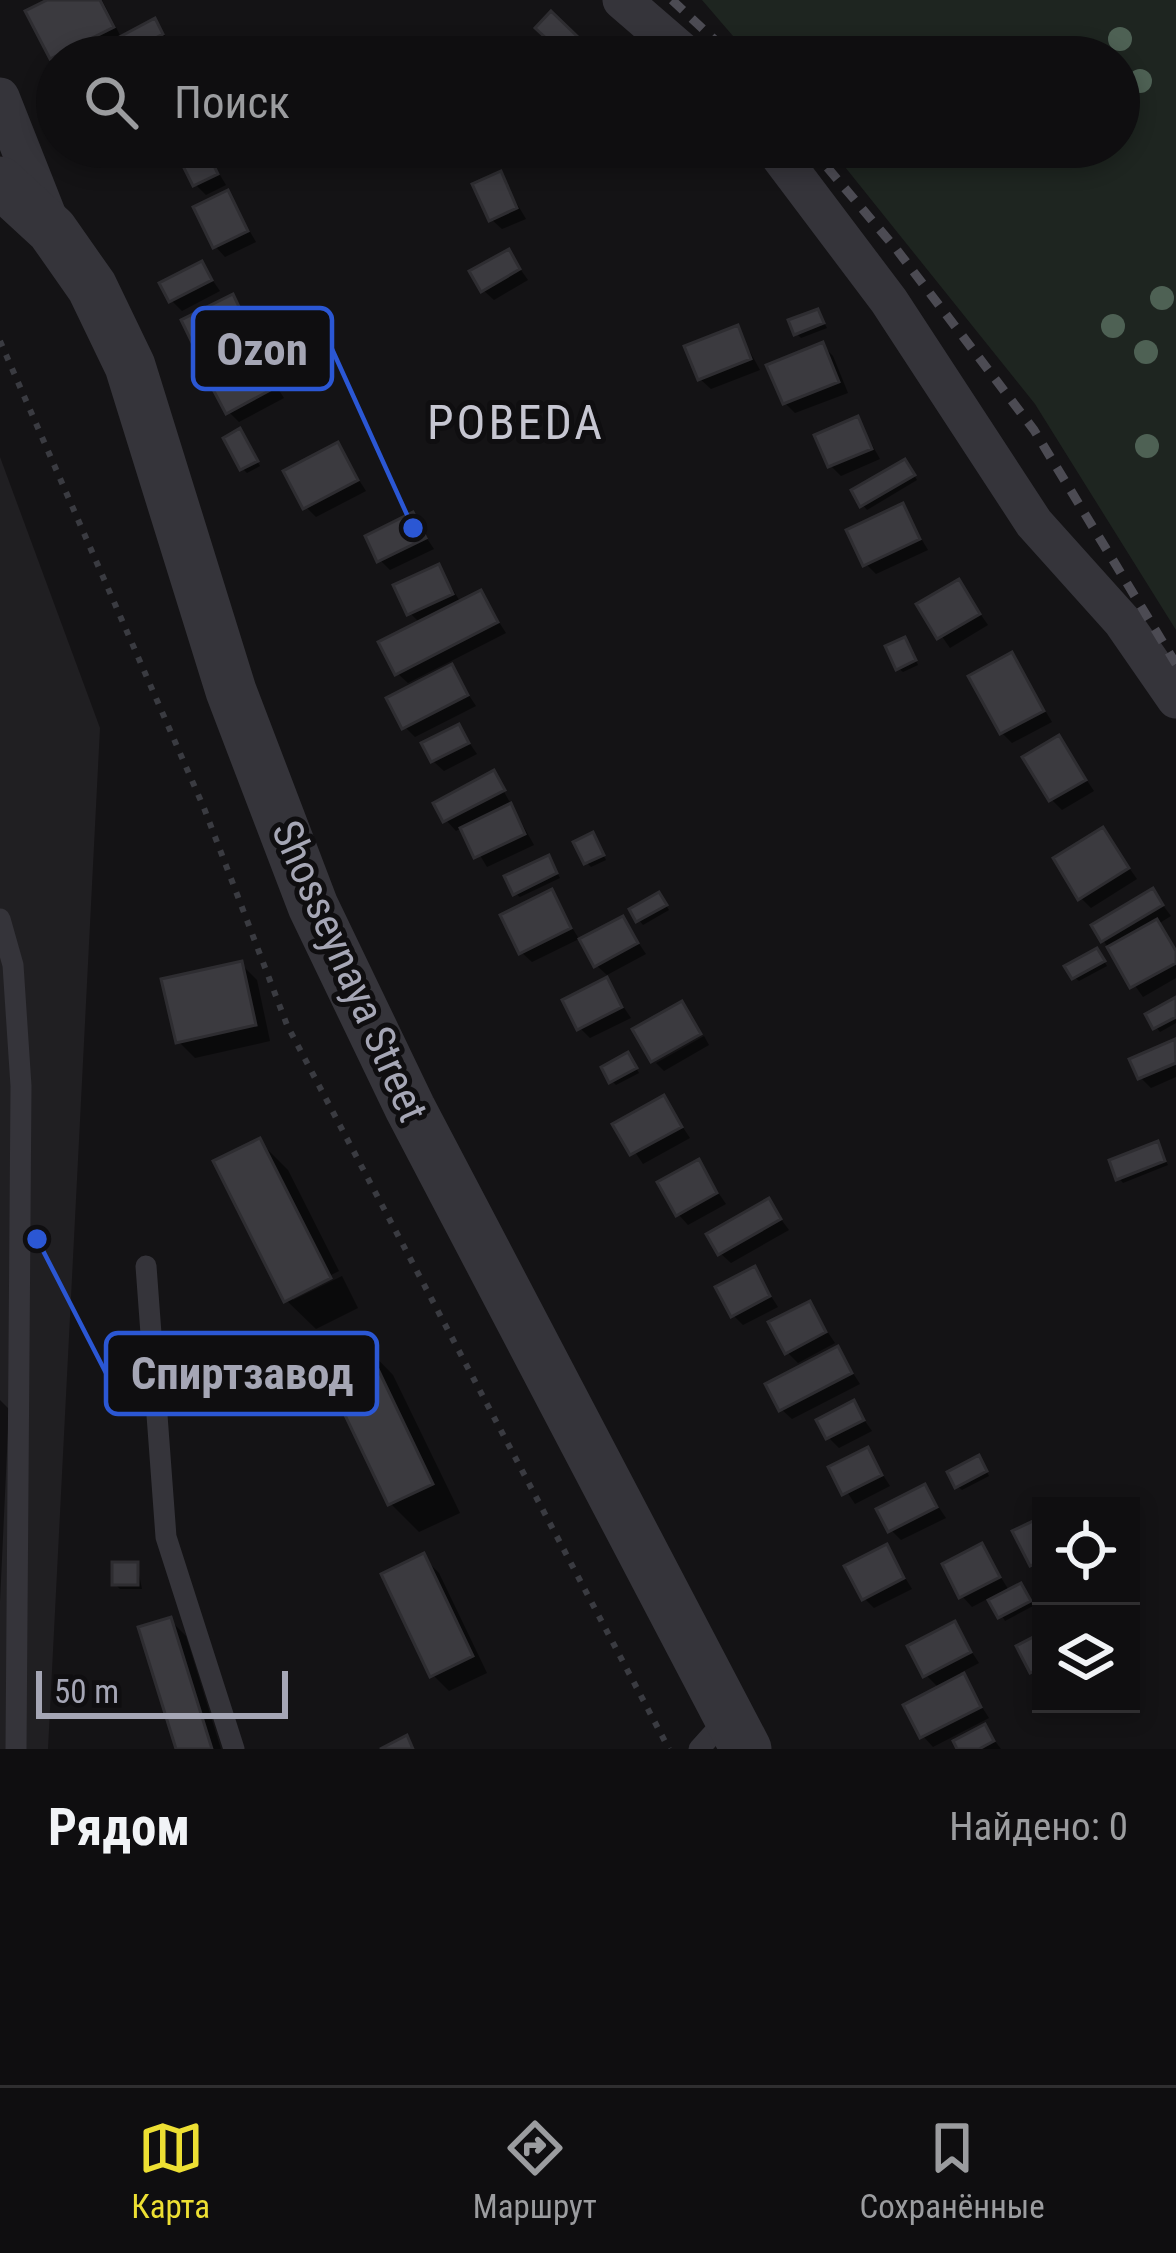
<!DOCTYPE html>
<html lang="ru">
<meta charset="utf-8">
<style>
:root{--surface:#0f0e10;--page:#181719;--text:#f1f3f6;--muted:#9b9c9f;--line:#2f2e30;--accent:#eddf33}
body{margin:0;font-family:"Roboto Condensed",sans-serif;background:var(--page);color:var(--text)}
.controls{position:absolute;right:36px;bottom:36px;display:grid;overflow:hidden;border-radius:0px;box-shadow:0 6px 18px #0003}
.controls button{width:108px;height:108px;display:grid;place-items:center;padding:0;border:0;border-bottom:3px solid var(--line);background:var(--surface);color:var(--text);font:60px sans-serif}
.scale{position:absolute;left:36px;bottom:30px;width:252px;box-sizing:border-box;padding-left:12px;border:6px solid #a5a6b5;border-top:0;font-size:33px;line-height:42px;white-space:nowrap;color:#a5a6b5;-webkit-text-stroke:9px #0f0e10;paint-order:stroke}
.list{margin:0;padding:0;list-style:none}
h2{display:flex;justify-content:space-between;align-items:center;height:156px;margin:0;padding:0 48px;font-size:51px}
h2 small{font-size:39px;font-weight:400;color:var(--muted)}
.icon{flex:none;width:66px;height:66px;fill:none;stroke:currentColor;stroke-width:2;stroke-linecap:round;stroke-linejoin:round}
.map{position:relative;flex:none;width:1176px;height:1749px;overflow:hidden}
.search{position:absolute;background:var(--surface);box-shadow:0 6px 18px #0003;left:36px;right:36px;top:36px;height:132px;display:flex;align-items:center;gap:30px;box-sizing:border-box;padding:0 42px;border-radius:66px;color:var(--muted);font-size:45px}
.sheet{height:336px;background:var(--surface)}
nav{display:flex;justify-content:space-around;align-items:center;box-sizing:border-box;height:168px;border-top:3px solid var(--line);background:var(--surface);font-size:33px;color:var(--muted)}
nav a{display:grid;justify-items:center;gap:6px}
nav .on{color:var(--accent)}
.map>svg:first-child{display:block}
</style>
<div class="map">
<svg width="1176" height="1749" viewBox="0 0 1176 1749">
<rect width="100%" height="100%" fill="#141315"/>
<path fill="#201f22" d="M0,457L100,728L48,1749H0Z"/>
<path fill="#1e2520" d="M702,0H1176V630L1035,404L829,147H1119V57H751Z"/>
<path fill="#0007" d="M53,0H102L122,39L155,22L172,45L148,57H57V62L29,12Z
M551,16L581,44L569,56L540,28Z
M129,147H180L145,167Z
M203,147L226,185L206,195L195,184Z
M500,175L526,219L502,229L491,219Z
M228,194L256,242L225,257L215,246Z
M508,252L528,280L494,300L483,290Z
M202,265L220,291L182,311L171,300Z
M233,298L258,341L211,363L200,353Z
M818,312L827,328L801,338L797,334Z
M737,328L760,370L711,389L700,379Z
M823,346L833,356L848,393L795,413L785,403Z
M256,355L284,398L239,422L229,412Z
M858,420L880,459L841,476L830,465Z
M244,436L260,466L247,473L242,468Z
M337,446L366,491L316,517L306,507Z
M909,467L917,480L867,510L863,505Z
M902,507L928,550L876,574L866,564Z
M412,516L434,549L390,570L380,560Z
M439,567L461,603L480,593L506,633L408,683L397,673L421,624L410,613Z
M958,582L988,625L950,648L920,605Z
M909,645L918,665L903,672L898,668Z
M1012,656L1052,722L1012,743L1002,733Z
M451,668L476,706L415,737L405,727Z
M459,728L477,754L444,771L433,761Z
M1059,739L1094,791L1062,810L1052,800Z
M494,774L534,845L487,867L463,827L456,831L446,820Z
M1103,831L1137,879L1091,908L1081,898Z
M596,840L606,860L591,867L587,863Z
M552,863L560,878L520,897L515,893Z
M1153,892L1171,916L1158,924L1176,948V978L1143,997L1103,940Z
M551,893L579,939L532,962L521,952Z
M663,900L669,910L643,925L639,920Z
M623,920L646,954L607,975L596,965Z
M1101,956L1107,966L1079,981L1074,977Z
M241,964L257,980L270,1041L195,1058L179,1042Z
M606,981L631,1018L590,1038L580,1028Z
M1176,1000V1023L1160,1032L1156,1027Z
M704,1036L709,1045L664,1071L656,1063Z
M1175,1043L1176,1077L1151,1088L1141,1078Z
M632,1060L639,1073L616,1085L612,1081Z
M664,1099L690,1138L643,1164L617,1125Z
M259,1141L288,1170L339,1271L293,1294V1300L342,1276L358,1308L316,1329L286,1300Z
M1157,1145L1168,1165L1123,1183L1119,1178Z
M698,1163L726,1204L688,1225L678,1214Z
M768,1202L789,1230L731,1263L720,1253Z
M754,1270L778,1307L743,1325L733,1315Z
M809,1304L835,1343L798,1363L787,1352Z
M364,1345L393,1375L460,1513L419,1532L390,1503Z
M838,1350L860,1384L792,1419L781,1409Z
M0,1400L9,1409L0,1602Z
M853,1404L872,1431L839,1448L828,1437Z
M867,1450L890,1486L855,1504L832,1469Z
M983,1463L989,1476L962,1490L957,1486Z
M925,1487L946,1518L901,1540L891,1530Z
M982,1547L1010,1592L1025,1591L1033,1606L1005,1621L991,1597L972,1607L962,1596Z
M887,1548L912,1589L874,1608L864,1598Z
M423,1557L439,1573L487,1673L449,1691L433,1675Z
M137,1565L142,1589H120L115,1584Z
M170,1620L186,1636L221,1749H179Z
M954,1625L979,1663L960,1673L989,1718L933,1747L923,1736L940,1689L926,1675Z
M985,1728L1001,1749H960Z"/>
<path fill="#3b3a3f" stroke="#2e2d31" stroke-width="3" d="M47,0H100L114,27L50,59L25,11Z
M551,11L579,38L563,54L535,28Z
M155,18L163,34L119,57H82Z
M197,147H205L218,174L193,186L178,156Z
M501,171L517,208L489,221L472,184Z
M228,190L248,231L213,248L193,207Z
M509,249L520,269L481,292L469,271Z
M202,261L212,280L169,302L159,283Z
M233,294L250,330L198,355L181,320Z
M818,309L824,323L794,335L788,320Z
M738,325L751,359L698,380L684,346Z
M823,342L839,382L783,404L766,365Z
M256,351L276,387L226,414L207,378Z
M858,416L872,449L828,467L814,435Z
M240,428L258,461L240,470L223,438Z
M338,442L358,480L303,509L283,471Z
M905,459L915,475L860,507L851,490Z
M903,503L920,539L863,566L846,530Z
M413,512L426,538L377,562L365,536Z
M439,564L453,594L407,615L393,585Z
M959,579L980,614L937,639L916,604Z
M481,590L498,622L395,675L378,642Z
M905,637L916,660L896,670L885,646Z
M1012,652L1044,711L1000,734L968,676Z
M452,664L468,695L402,729L386,698Z
M459,724L469,743L431,762L421,743Z
M1059,735L1086,780L1049,801L1022,757Z
M494,770L505,790L443,822L433,803Z
M511,803L525,834L474,858L460,828Z
M1103,827L1129,868L1078,900L1053,858Z
M593,832L604,855L584,864L573,842Z
M549,855L557,873L513,895L504,876Z
M1153,888L1163,905L1101,942L1091,925Z
M552,889L571,928L519,954L500,915Z
M659,892L667,905L636,922L629,909Z
M623,916L638,943L594,967L579,939Z
M1157,919L1176,951V963L1130,988L1107,947Z
M1097,948L1105,961L1072,979L1064,966Z
M242,961L256,1025L176,1043L161,979Z
M607,977L622,1007L577,1030L562,1000Z
M1176,997V1017L1153,1029L1145,1014Z
M682,1001L701,1034L651,1062L632,1029Z
M1175,1039L1176,1063L1138,1079L1129,1059Z
M628,1052L637,1068L609,1083L601,1067Z
M664,1095L682,1127L630,1155L612,1124Z
M260,1138L331,1278L284,1302L213,1161Z
M1158,1141L1165,1161L1116,1180L1109,1160Z
M699,1159L717,1193L676,1216L657,1182Z
M769,1198L781,1219L718,1255L706,1234Z
M755,1266L770,1296L731,1317L715,1287Z
M810,1301L826,1332L785,1354L768,1322Z
M365,1342L433,1484L388,1505L320,1363Z
M838,1346L852,1373L779,1411L765,1384Z
M854,1400L864,1420L826,1439L816,1420Z
M868,1447L882,1475L842,1495L828,1467Z
M979,1455L987,1471L955,1488L947,1472Z
M925,1484L937,1507L888,1532L876,1509Z
M1033,1521L1041,1537V1561L1030,1566L1012,1531Z
M982,1543L1000,1577L959,1598L942,1564Z
M887,1544L904,1578L862,1600L844,1566Z
M424,1553L473,1656L430,1677L381,1574Z
M112,1562H138V1585H112Z
M1021,1583L1031,1601L998,1618L988,1600Z
M171,1617L212,1749H176L138,1627Z
M955,1621L971,1652L923,1677L907,1646Z
M1041,1633V1668L1030,1673L1016,1646Z
M964,1673L981,1707L920,1738L903,1705Z
M985,1724L994,1741L979,1749H957L953,1741Z
M407,1735L413,1749H380Z"/>
<g fill="none" stroke-linecap="round" stroke-linejoin="round">
<path stroke="#3a3b41" stroke-width="6" stroke-dasharray="6 9" stroke-linecap="butt" d="M0,341L204,808L287,1025L669,1749"/>
<path stroke="#35343a" stroke-width="21" d="M0,919L13,965L21,1086L16,1749
M146,1266L166,1537L234,1749
M699,1749L727,1718"/>
<path stroke="#35343a" stroke-width="39" d="M622,0L688,57
M0,97L51,226
M773,147L889,301L1034,523L1122,621L1176,699"/>
<path stroke="#35343a" stroke-width="51" d="M0,182L52,230L92,287L130,366L231,691L313,906L410,1108L746,1749"/>
<path stroke="#4c4b53" stroke-width="9" stroke-dasharray="15 12" stroke-linecap="butt" d="M672,0L733,57
M810,147L897,250L1034,430L1176,664"/>
</g>
<g fill="#4e6154">
<circle cx="1120" cy="39" r="12"/>
<circle cx="1140" cy="81" r="12"/>
<circle cx="1162" cy="298" r="12"/>
<circle cx="1113" cy="326" r="12"/>
<circle cx="1146" cy="352" r="12"/>
<circle cx="1147" cy="446" r="12"/>
</g>
<g text-anchor="middle" dominant-baseline="central" stroke-width="10" stroke-linejoin="round" paint-order="stroke">
<g font-size="42" fill="#a5a6b5" stroke="#0f0e10">
<text transform="translate(350 971) rotate(66)">Shosseynaya Street</text>
</g>
<g font-size="48" letter-spacing="3" fill="#c6c6d1" stroke="#0f0e10">
<text x="516" y="422">POBEDA</text>
</g>
</g>
<path fill="none" stroke="#2b57d4" stroke-width="4.5" d="M413 528L332 349M37 1239L106 1373"/>
<g fill="#2b57d4" stroke="#0f0e10" stroke-width="4.5">
<circle cx="413" cy="528" r="12"/>
<circle cx="37" cy="1239" r="12"/>
</g>
<g fill="#0f0e10" stroke="#2b57d4" stroke-width="4.5">
<rect x="193" y="308" width="139" height="81" rx="12"/>
<rect x="106" y="1333" width="271" height="81" rx="12"/>
</g>
<g font-size="45" text-anchor="middle" font-weight="bold" fill="#a5a6b5">
<text x="262" y="365">Ozon</text>
<text x="242" y="1389">Спиртзавод</text>
</g>
</svg>
<div class="controls">
<button><svg class="icon" aria-label="locate" viewBox="0 0 24 24"><circle cx="12" cy="12" r="6"/><path d="M12 2v4M12 18v4M2 12h4M18 12h4"/></svg></button>
<button><svg class="icon" aria-label="layers" viewBox="0 0 24 24"><path d="M12 4l9 5-9 5-9-5zM3 14l9 5 9-5"/></svg></button>
</div>
<div class="scale">50 m</div>
<div class="search"><svg class="icon" aria-label="search" viewBox="0 0 24 24"><circle cx="10" cy="10" r="6"/><path d="M15 15l6 6"/></svg>Поиск</div>
</div>
<section class="sheet">
<h2>Рядом<small>Найдено: 0</small></h2>
<ul class="list">
</ul>
</section>
<nav>
<a class="on"><svg class="icon" aria-label="map" viewBox="0 0 24 24"><path d="M3 6l6-2 6 2 6-2v14l-6 2-6-2-6 2zM9 4v14M15 6v14"/></svg>Карта</a>
<a><svg class="icon" aria-label="directions" viewBox="0 0 24 24"><path d="M12 3l9 9-9 9-9-9zM9 14v-3h6M13 9l2 2-2 2"/></svg>Маршрут</a>
<a><svg class="icon" aria-label="saved" viewBox="0 0 24 24"><path d="M7 4h10v16l-5-4-5 4z"/></svg>Сохранённые</a>
</nav>
